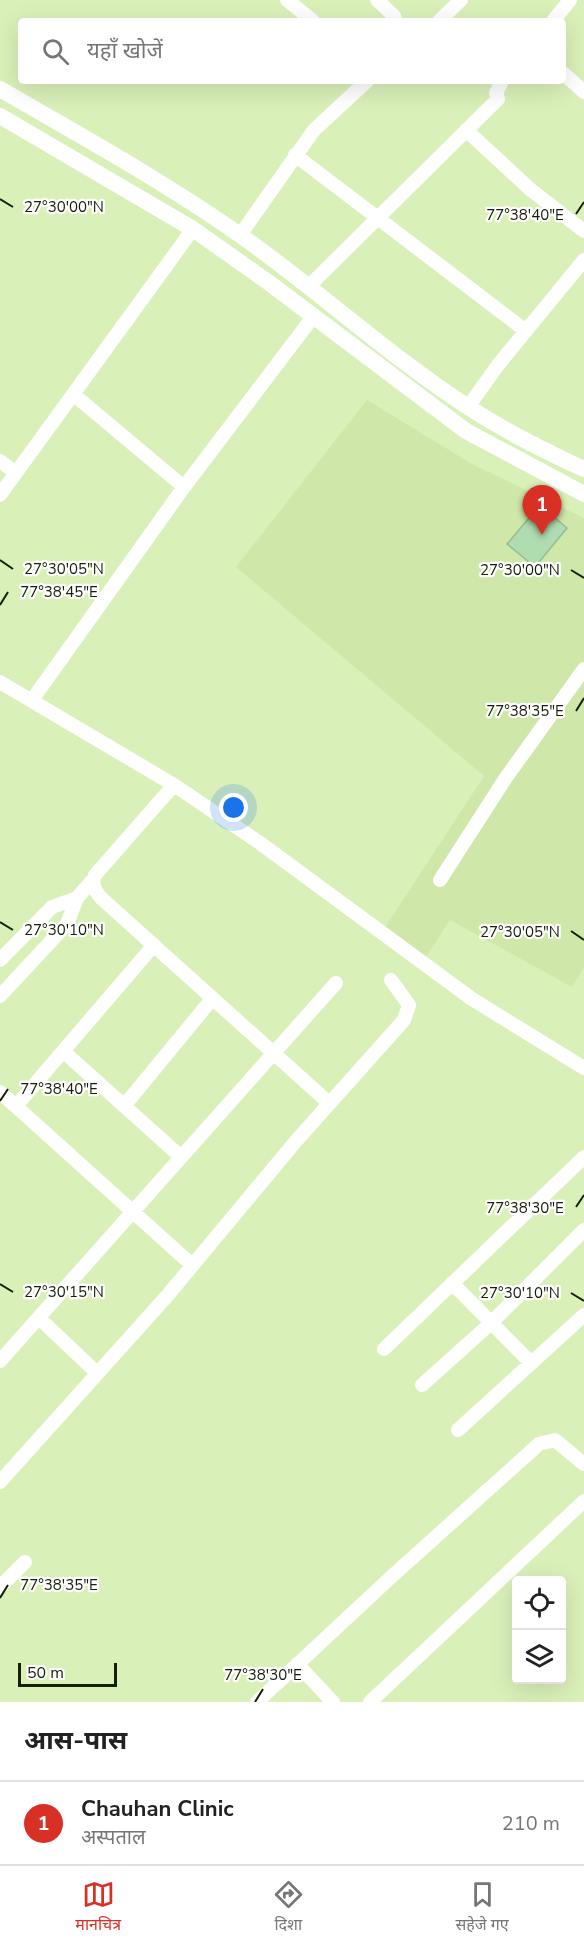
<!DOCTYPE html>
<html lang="hi">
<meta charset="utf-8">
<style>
:root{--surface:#fff;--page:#f6f6f6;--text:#222;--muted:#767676;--line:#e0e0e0;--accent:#d93025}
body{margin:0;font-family:"Nunito Sans","Noto Sans Devanagari",sans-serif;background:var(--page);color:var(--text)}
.controls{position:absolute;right:18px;bottom:18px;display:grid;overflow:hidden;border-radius:6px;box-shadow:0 6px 24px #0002}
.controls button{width:54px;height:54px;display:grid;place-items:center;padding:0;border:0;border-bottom:2px solid var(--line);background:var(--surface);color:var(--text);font:30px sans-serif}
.scale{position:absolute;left:18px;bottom:15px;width:99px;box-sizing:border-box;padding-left:6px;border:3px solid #161d09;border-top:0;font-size:16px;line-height:21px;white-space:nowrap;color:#161d09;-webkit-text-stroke:4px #fff;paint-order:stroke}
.you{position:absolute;left:234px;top:808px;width:21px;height:21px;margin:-15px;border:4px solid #fff;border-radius:50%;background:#1a73e8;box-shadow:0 0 0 9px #1a73e833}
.badge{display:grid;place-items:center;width:39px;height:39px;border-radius:50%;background:var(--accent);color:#fff;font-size:20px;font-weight:700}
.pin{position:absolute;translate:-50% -50px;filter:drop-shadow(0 2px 3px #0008)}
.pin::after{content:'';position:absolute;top:32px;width:21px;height:18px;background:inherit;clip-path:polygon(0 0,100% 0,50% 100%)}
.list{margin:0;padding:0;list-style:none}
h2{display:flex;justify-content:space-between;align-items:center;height:78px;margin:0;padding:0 24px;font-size:26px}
h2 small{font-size:20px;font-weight:400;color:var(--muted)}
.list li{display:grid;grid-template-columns:39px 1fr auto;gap:18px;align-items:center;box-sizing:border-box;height:84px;padding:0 24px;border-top:2px solid var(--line)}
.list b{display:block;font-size:22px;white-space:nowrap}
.list p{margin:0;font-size:20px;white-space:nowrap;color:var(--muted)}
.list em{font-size:20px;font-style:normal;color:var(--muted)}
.icon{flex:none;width:33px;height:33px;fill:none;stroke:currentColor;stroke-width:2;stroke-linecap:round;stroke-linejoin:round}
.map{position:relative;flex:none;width:584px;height:1702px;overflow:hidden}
.search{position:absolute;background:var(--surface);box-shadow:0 6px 24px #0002;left:18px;right:18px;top:18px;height:66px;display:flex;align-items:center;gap:15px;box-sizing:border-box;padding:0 21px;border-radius:6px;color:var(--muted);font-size:22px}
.sheet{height:162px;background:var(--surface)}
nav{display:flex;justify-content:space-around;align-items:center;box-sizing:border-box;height:84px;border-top:2px solid var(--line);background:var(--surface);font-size:16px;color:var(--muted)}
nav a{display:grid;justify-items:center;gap:3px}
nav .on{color:var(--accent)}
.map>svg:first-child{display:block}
</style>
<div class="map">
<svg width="584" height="1702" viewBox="0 0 584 1702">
<rect width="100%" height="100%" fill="#daf0b9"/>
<path fill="#cfe7a9" d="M367,400L472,464L584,518V967L572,987L450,920L424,960L382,932L484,776L236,567Z"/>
<path fill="#afdcb0" stroke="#92be93" stroke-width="1.5" d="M540,505L567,528L535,567L507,544Z"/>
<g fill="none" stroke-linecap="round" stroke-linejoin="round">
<path stroke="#fff" stroke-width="14" d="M287,0L313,21
M377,0L394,16L396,21
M439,21L461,0
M553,21L570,0
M563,73L584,92
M466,130L531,190L584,231
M295,155L526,331
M240,235L314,130L367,81
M309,286L498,99L496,93L502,81
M73,394L184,487
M468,407L498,365L584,260
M0,461L16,473
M0,495L193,229
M0,682L174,785L260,843L472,999L584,1068
M32,700L184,487L313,317
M174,785L95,875C91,884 95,890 100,897L329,1103
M440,880L505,779L584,669
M0,960L52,907L77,898
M0,996L67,924L77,898L92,881
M63,1051L181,1157
M0,1092L192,1265
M16,1106L154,945
M124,1106L212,999
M452,1283L531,1363
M39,1318L97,1373
M384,1349L584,1157
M0,1361L336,983
M422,1385L491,1323L584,1230
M458,1430L584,1315
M0,1482L167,1296L296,1141L404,1020L409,1005L391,980
M0,1587L25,1562
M297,1664L333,1702
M257,1702L390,1578L539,1444L555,1440L584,1464
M370,1702L584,1501"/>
<path stroke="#fff" stroke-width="16" d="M0,89C81,136 163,181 240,235C318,290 388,355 468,407C505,431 544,451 584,469
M0,116L193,229L268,282L466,431L584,494"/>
</g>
<path fill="none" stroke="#161d09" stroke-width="2" d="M0,199L13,207M576,214L584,202M0,560L13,569M571,570L584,578M0,605L8,592M576,711L584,698M0,922L13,930M571,931L584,940M0,1101L8,1089M576,1207L584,1195M0,1284L13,1292M571,1293L584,1301M0,1598L8,1585M255,1702L263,1689"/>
<g font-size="15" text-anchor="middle" fill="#161d09" stroke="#fff" stroke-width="4.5" stroke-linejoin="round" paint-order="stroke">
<text x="64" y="212">27°30'00"N</text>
<text x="525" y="220">77°38'40"E</text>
<text x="64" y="574">27°30'05"N</text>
<text x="520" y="575">27°30'00"N</text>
<text x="59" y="597">77°38'45"E</text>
<text x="525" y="716">77°38'35"E</text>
<text x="64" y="935">27°30'10"N</text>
<text x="520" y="937">27°30'05"N</text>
<text x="59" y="1094">77°38'40"E</text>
<text x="525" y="1213">77°38'30"E</text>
<text x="64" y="1297">27°30'15"N</text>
<text x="520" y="1298">27°30'10"N</text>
<text x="59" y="1590">77°38'35"E</text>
<text x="263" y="1680">77°38'30"E</text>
</g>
</svg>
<div class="controls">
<button><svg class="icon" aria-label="locate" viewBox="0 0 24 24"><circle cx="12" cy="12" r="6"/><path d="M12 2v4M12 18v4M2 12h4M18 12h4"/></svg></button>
<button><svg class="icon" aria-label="layers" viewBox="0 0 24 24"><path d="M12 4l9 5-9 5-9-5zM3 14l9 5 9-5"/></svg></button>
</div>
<div class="scale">50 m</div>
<div class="you"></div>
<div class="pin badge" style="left:542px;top:535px">1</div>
<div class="search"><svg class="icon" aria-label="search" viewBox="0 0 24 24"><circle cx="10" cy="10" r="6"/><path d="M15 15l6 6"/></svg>यहाँ खोजें</div>
</div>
<section class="sheet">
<h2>आस-पास<small></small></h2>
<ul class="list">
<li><span class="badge">1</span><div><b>Chauhan Clinic</b><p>अस्पताल</p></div><em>210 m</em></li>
</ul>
</section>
<nav>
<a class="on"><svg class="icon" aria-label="map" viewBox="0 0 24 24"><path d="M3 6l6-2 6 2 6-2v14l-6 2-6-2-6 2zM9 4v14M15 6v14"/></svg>मानचित्र</a>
<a><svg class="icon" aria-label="directions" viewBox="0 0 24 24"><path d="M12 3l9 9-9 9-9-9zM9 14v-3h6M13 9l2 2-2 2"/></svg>दिशा</a>
<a><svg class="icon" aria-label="saved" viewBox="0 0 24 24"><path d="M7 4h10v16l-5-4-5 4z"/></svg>सहेजे गए</a>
</nav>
